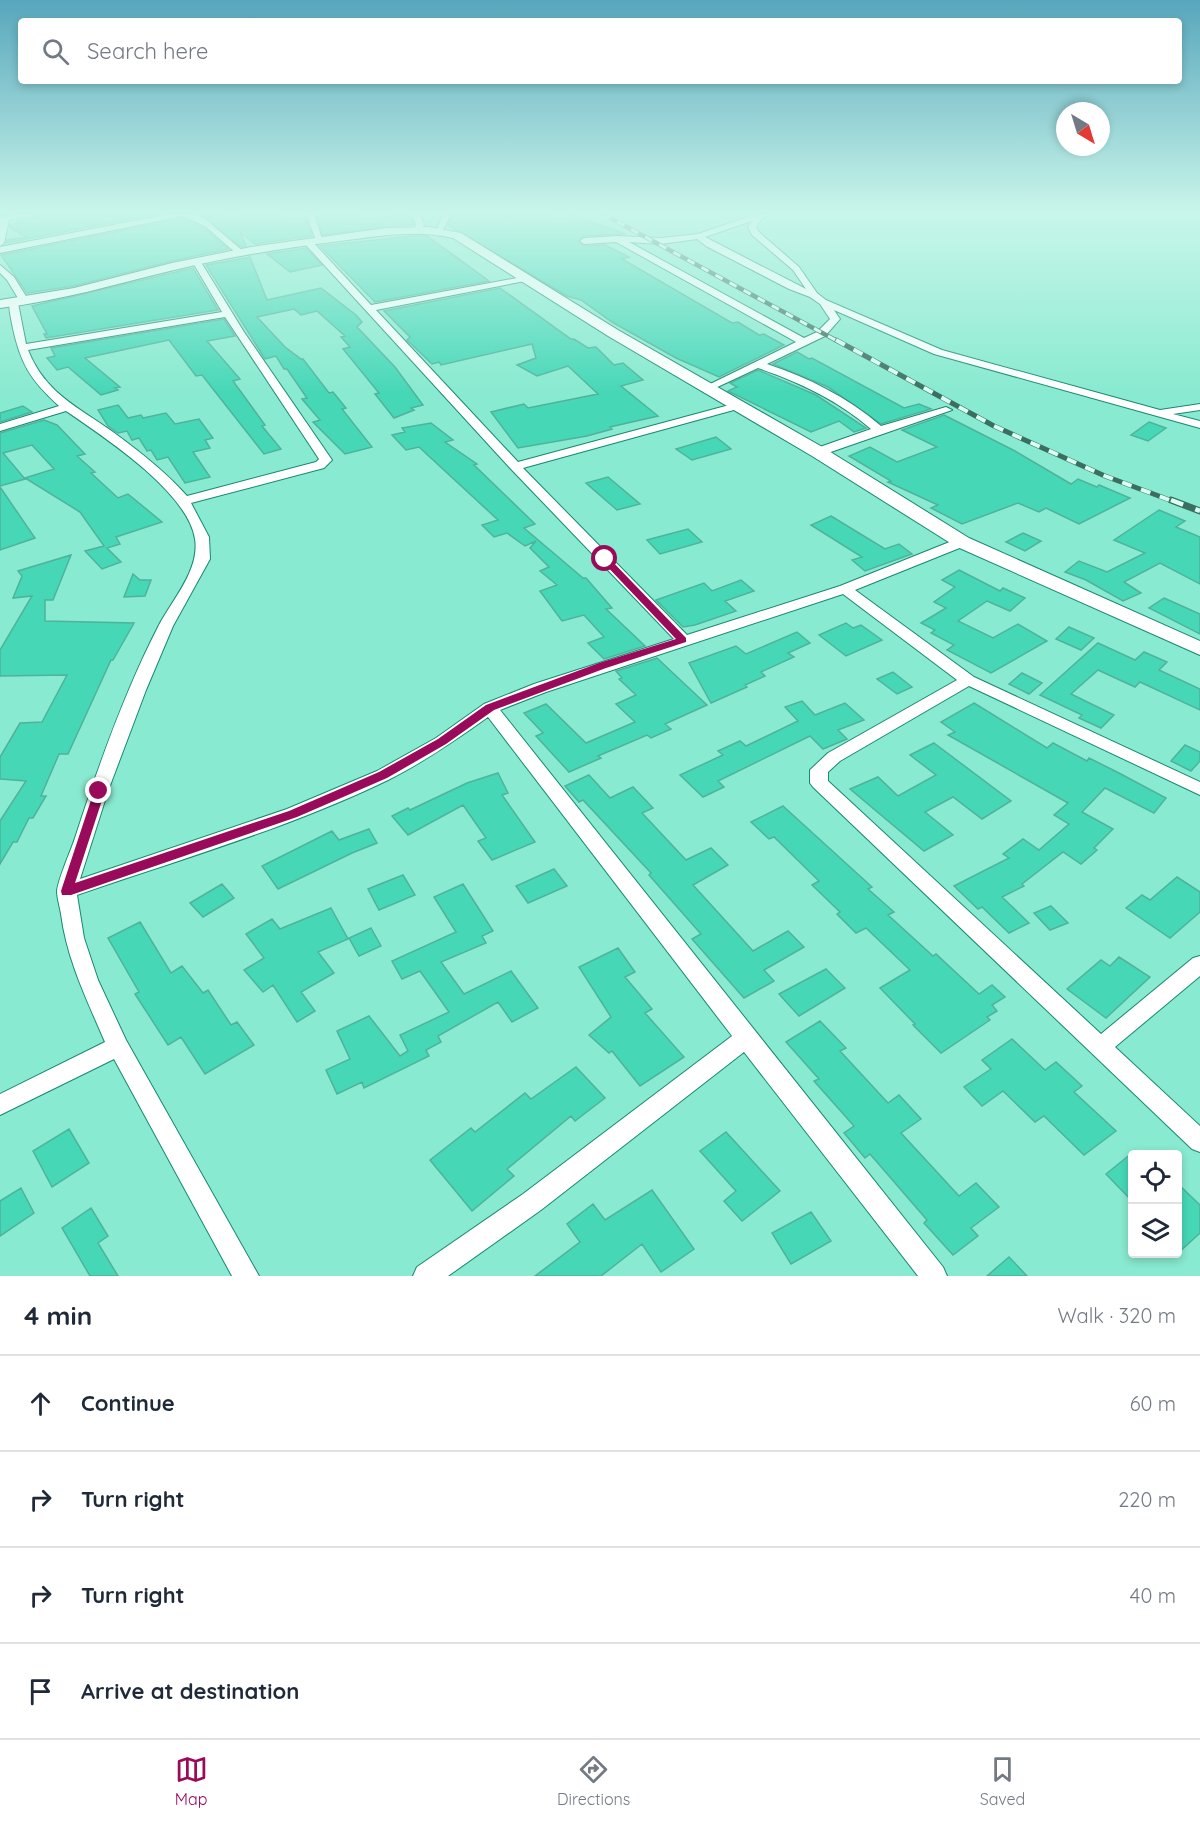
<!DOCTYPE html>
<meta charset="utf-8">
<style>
:root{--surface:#fff;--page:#f6f6f7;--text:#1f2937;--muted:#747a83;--line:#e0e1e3;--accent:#9a0a5b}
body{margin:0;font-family:Quicksand,sans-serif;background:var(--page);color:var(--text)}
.controls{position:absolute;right:18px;bottom:18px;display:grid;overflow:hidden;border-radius:6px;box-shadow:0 3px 9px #0003}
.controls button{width:54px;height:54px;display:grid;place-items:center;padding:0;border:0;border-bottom:2px solid var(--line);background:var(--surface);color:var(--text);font:30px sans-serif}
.compass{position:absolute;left:1056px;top:102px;width:54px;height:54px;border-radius:50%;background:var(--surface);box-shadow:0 3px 9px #0003;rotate:142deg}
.stop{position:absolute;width:18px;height:18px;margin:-14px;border:4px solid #9a0a5b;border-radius:50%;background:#fff}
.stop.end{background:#9a0a5b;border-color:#fff;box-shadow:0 2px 6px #0008}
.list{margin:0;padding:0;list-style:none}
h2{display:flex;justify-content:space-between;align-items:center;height:78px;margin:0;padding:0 24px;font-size:26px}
h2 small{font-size:20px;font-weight:400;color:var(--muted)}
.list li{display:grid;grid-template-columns:39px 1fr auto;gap:18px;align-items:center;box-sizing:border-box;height:96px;padding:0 24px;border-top:2px solid var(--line)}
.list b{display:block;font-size:22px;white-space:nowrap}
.list em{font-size:20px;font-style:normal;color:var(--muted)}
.icon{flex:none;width:33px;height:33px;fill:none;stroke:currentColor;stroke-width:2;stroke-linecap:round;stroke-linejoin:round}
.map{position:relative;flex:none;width:1200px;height:1276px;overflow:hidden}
.search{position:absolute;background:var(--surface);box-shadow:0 3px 9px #0003;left:18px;right:18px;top:18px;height:66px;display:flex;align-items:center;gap:15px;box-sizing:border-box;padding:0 21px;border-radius:6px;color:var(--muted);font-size:22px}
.sheet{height:462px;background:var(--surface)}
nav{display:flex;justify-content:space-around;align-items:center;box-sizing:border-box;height:84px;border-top:2px solid var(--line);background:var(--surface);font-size:16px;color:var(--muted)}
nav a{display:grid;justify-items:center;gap:3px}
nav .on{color:var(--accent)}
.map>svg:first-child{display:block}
</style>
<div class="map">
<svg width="1200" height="1276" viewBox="0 0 1200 1276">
<rect width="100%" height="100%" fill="#88ead0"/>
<path fill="#46d7b7" stroke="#4fb39b" stroke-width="1.5" d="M46,214H155L6,243L7,240L26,237L10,227V225Z
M222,214L231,218L253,214H276L282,220L305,217L312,236L255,244L240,232L246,246L241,247L202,215Z
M332,214H359L361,218H373L410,214L414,224L323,235L317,216Z
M453,214H544L559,219L573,215L625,234L584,236L578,241L584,246L605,245L629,257L622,259L732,323L738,322L759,335L764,334L784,345L719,377L676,358L612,322L581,300L567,296L448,225Z
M183,218L204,228L228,249L172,261L74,286L27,293L1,255Z
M411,236H427L489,281L375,302L320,246Z
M306,248L322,265L290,272L267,254Z
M250,257L267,300L321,288L356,315L362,322L357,327L395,367L423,405L411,408L414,410L394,418L375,394L379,393L343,349L350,347L341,337L345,336L317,311L301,315L294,309L257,317L285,347L301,359H303L329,393L333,392L346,408L342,409L372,447L345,454L313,422L320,420L302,399L307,398L287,369H284L276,356L265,359L206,265Z
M193,268L218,310L46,338L44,334H47L32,306Z
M500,288L571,339H574L588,348L596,347L614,365L623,363L643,380L621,386L658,416L610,427L612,429L587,436L518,448L491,412L524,404L528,408L598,394L568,366L537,376L517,365L536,358L532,344L441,365L439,362L432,364L407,340L410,337L384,311Z
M224,319L235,336L207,341L240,379L233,381L265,425L262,426L281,449L264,454L202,375L196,376L169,340L85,358L120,387L115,388L118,390L101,395L68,367L57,370L47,358L55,356L51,348Z
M797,352L809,359L812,358L904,408L919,404L931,409L881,424L828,387L773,364Z
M758,370L816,395L866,428L854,432L839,421L811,432L728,391L737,387L730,383Z
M118,405L128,418L141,415L143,418L166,413L175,424L199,419L213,438L205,440L210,448L193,452L210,477L185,483L168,457L157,460L151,450L147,451L139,438L132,440L127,431L118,433L108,426L98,410Z
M23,406L32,412L0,422V413Z
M944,415L1015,451L1071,484L1078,479L1097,487L1099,485L1130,498L1079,524L1046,508L1039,512L1018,503L962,524L931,508L938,505L888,482L891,481L849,456L870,447L897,462L937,447L902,430Z
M44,420L57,425L85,454L77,456L95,472L91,473L118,498L128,494L162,522L116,537L120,544L107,548L121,562L102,569L85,551L104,546L80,512L25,478L54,469L32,445L3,453L25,479L0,486V433Z
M1149,422L1166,428L1148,441L1131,435Z
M431,423L453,440L445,442L477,464L474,465L535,524L524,528L583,578H586L612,608L606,609L645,646L604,659L588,643L604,637L584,615L562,621L540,591L557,585L540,571L549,567L530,548L536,541L525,546L507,533L494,537L482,525L498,520L419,447L406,450L392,435L405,432L402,428Z
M716,437L731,449L692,460L676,449Z
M608,477L640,504L617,510L586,483Z
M0,487L35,538L0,550Z
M1159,510L1185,521L1176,527L1200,537V584L1160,563L1124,582L1141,593L1123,601L1086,580L1065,572L1079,561L1107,572L1145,553L1114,540Z
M831,516L885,549L899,544L912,554L865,571L852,560L862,557L811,525Z
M688,529L702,542L660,554L647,540Z
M1023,533L1041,541L1025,551L1006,542Z
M71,555L53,600H45V621L134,623L113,660H111L68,754H59L41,796H46L33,818H29L17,842H13L0,864V821L26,781L0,779V757L20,723L42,722L67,675L0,676V650L32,596L13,598L22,576L18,571Z
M959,570L1000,591L1003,588L1025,598L1010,611L987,601L958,621L993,638L1018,624L1047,641L991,673L947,650L954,645L931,633L935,630L921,623L946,608L934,602L955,587L942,580Z
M133,574L140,580H151L145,596L124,597Z
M741,580L754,591L725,601L736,611L695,625L683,627L656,600L704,583L712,591Z
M1164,598L1200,614V634L1149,608Z
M846,623L853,628L861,625L882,640L846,656L819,635Z
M1069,627L1094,638L1081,650L1056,639Z
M797,632L810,643L788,653L794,657L761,672L765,676L745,685L747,687L711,703L689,663L736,646L746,654Z
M1098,643L1135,660L1144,652L1167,662L1159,670L1200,689V710L1140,682L1135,687L1098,670L1071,694L1114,715L1101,728L1079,718L1082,715L1040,695Z
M657,658L707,705L665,724L671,729L651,738L647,735L598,756L601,758L569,772L536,736L543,733L524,713L546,704L586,743L635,722L616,704L636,695L619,679L622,678L616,671Z
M893,672L912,687L897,694L877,679Z
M1022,673L1042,683L1029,694L1009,684Z
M802,701L815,715L845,703L864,720L838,730L847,739L823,749L810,736L718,781L724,787L703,797L680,775L723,755L718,751L740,741L746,746L798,721L785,707Z
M974,703L1047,748L1053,743L1087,761L1089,758L1117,772L1166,798L1154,813L1105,788L1082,812L1113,829L1094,848L1097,850L1081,864L1063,852L1022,884L1024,886L1002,897L1029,923L1009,933L982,907L978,909L954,886L1009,858L1003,854L1023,839L1039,850L1069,824L1054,815L1068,803L948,735L955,732L941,722Z
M934,743L1011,801L982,819L953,797L925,812L953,835L924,851L850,789L878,777L898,796L936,775L910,755Z
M1185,745L1200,752V761L1191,771L1171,761Z
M498,773L508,793L502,795L535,842L492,860L478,841L486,838L463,805L408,835L392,816L408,808L410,810L467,783Z
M589,775L610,798L633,787L653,808L642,813L686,860L711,848L728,865L693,885L753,951L788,931L804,947L764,970L774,981L744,998L692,939L701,934L649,875L651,873L583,800L579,802L565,786Z
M783,806L872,887L868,889L894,912L888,915L933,956L936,954L979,994L992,985L1005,997L992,1005L997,1011L987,1017L990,1020L941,1053L913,1025L915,1024L880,988L910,970L866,928L856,933L837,914L840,912L812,885L819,881L774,837L769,839L751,822Z
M369,829L377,843L352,853L278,889L262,866L332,831L339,840Z
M554,869L567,886L528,903L516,886Z
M403,875L415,895L379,910L368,889Z
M1177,877L1200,892V912L1170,938L1126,908L1142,895L1150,900Z
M222,884L234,898L203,917L190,903Z
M463,884L493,931L482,936L486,943L441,962L464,994L511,971L538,1008L512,1022L498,1002L438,1036L441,1042L426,1050L429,1056L364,1088L362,1082L337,1094L326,1070L350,1059L337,1031L369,1016L400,1056L408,1051L400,1035L449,1012L420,971L402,979L392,961L456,932L434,897Z
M1051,906L1068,923L1050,930L1034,913Z
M331,908L348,939L318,952L334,973L301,992L315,1011L297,1022L273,985L263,992L244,970L264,958L246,934L272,919L280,929Z
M140,922L171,973L182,966L203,993L208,990L231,1025L237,1022L254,1045L205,1074L181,1037L168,1045L135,994L139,992L108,938Z
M371,928L381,946L359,956L349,938Z
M618,948L635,972L625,977L652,1009L645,1013L684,1057L640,1086L612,1051L609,1053L589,1035L611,1017L579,967Z
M1119,957L1150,977L1106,1018L1067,989L1101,960L1110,966Z
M826,969L845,988L799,1016L779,994Z
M820,1021L846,1048L840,1051L888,1103L899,1095L921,1119L901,1133L959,1196L976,1183L999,1207L971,1228L978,1236L953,1255L924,1223L927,1220L870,1154L865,1158L844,1133L854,1126L814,1081L819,1079L786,1042Z
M1012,1039L1045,1070L1056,1062L1082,1086L1074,1092L1116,1131L1084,1155L1044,1116L1035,1122L1003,1091L982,1106L964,1087L991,1069L982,1060Z
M576,1067L605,1098L575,1121L571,1116L507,1169L514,1176L472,1211L430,1160L471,1128L475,1132L525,1093L531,1099Z
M69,1129L89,1163L52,1187L33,1151Z
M726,1132L780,1191L742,1221L724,1201L736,1191L700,1151Z
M1132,1153V1201L1106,1174Z
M1178,1184L1200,1205V1233L1178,1253Z
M21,1188L34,1213L0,1236V1201Z
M652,1190L694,1249L661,1272L642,1244L601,1276H535L580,1242L567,1224L593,1204L605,1220Z
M91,1208L108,1236L98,1243L118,1276H90L62,1228Z
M811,1212L831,1241L791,1264L772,1233Z
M1009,1257L1027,1276H987Z"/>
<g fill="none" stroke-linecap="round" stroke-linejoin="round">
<defs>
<path id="street" d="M18,214H44L9,220L4,243L0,246V217Z
M169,214H193L204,218L244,252L237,254L205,226L183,216L0,253V247Z
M306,214H314L323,242L316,240Z
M412,214H420L424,224L421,232L414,230L416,224Z
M443,214H451L442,232H436Z
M757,214H770L763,218L756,227L759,232L799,267L817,293L826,300L942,350L1160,410L1200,404V410L1173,414L1200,421V428L934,354L834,310L840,319L825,336L767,364C809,378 847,397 881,426L946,407L952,410L822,455H814V449L871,429C838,400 799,382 758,368L711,390L707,391L702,388L796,342L616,242L584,244L580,241L584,238L617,236L661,238L698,234ZM752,221L748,227L752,235L793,270L806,289L705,237ZM697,239L706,246L789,289L810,297L820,304L830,319L817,332L804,338L629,242L661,244Z
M305,240H311L371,305L528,276L530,278L525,281L376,310L518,462L733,404H741V408L523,468L687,635L840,586L957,539H967L969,542L967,545L855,590L974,677L1200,782V795L969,686L840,761L828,772V781L1101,1034L1193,958L1200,956V976L1115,1047L1200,1126V1152L1192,1149L813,787L810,783V770L828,753L957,680L843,594L546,692L500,710L943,1267L947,1276H918L744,1052L541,1210L448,1276H413L417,1267L523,1194L732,1036L488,717C456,740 424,762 388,780C289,828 181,859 77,895L84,938L98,980L126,1040L259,1276H232L114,1059L0,1115V1094L105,1042C87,1000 67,960 61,914C60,907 57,898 57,891C59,876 71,851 76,835C99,764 125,691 159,625C173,599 200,569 195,539C188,492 104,437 66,411L0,431V424L59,406C30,380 20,363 12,324C11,317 8,308 10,301L18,303L26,344L222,312L192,261L199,259L244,332L332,460L324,468L191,503L209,537L210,559L173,626L146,690L108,791L80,879L287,809L377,771L436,738L484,704L534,684L674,639L511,469L305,244ZM225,317L319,459L316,462L187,496C166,472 139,451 113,432C78,407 45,393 28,350Z
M0,265L14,277L29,301L27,303H21L7,280L0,273Z"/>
<path id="secondary" d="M429,227L461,233L618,330L824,448L969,538L1200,641V655L955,546L812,456L608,336L453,238C415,229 378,236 340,241C284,248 228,257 174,270C116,284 59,301 0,308V300L74,288L172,263L251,247L386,228Z"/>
</defs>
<use href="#street" stroke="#178871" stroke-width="2"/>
<use href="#secondary" stroke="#178871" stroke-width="2"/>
<use href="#street" fill="#fff" fill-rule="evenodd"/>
<use href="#secondary" fill="#fff" fill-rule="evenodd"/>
<defs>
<path id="rail-far2" d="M603,214L839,342"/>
<path id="rail-far1" d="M836,340L994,426L1105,476L1175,502"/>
<path id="rail" d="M1171,500L1200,511"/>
</defs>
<use href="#rail-far2" stroke="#3a6e60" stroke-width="4.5"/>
<use href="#rail-far1" stroke="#3a6e60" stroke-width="5"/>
<use href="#rail" stroke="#3a6e60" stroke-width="7"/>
<use href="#rail-far2" stroke="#dafef3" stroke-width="3" stroke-dasharray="8" stroke-linecap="butt"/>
<use href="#rail-far1" stroke="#dafef3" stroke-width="4" stroke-dasharray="10" stroke-linecap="butt"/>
<use href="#rail" stroke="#dafef3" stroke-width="4.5" stroke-dasharray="13" stroke-linecap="butt"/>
</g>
<linearGradient id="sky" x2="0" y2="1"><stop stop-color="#57a6bc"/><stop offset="0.54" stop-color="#c9f6ea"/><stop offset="1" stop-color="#c9f6ea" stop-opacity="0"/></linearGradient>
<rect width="1200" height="393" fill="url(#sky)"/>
<path fill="#9a0a5b" d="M602,557H608L686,638V642L606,668L494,710L446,744L387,778L297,817L71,895H62L61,891L95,788L99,787L105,791L75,883L289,811L379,772L438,739L486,705L599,663L676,639L602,561Z"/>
</svg>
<div class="controls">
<button><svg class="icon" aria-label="locate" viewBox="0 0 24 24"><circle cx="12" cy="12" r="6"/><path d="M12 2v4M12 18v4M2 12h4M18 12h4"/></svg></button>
<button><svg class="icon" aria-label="layers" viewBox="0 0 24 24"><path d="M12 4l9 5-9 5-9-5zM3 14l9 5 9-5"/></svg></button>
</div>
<svg class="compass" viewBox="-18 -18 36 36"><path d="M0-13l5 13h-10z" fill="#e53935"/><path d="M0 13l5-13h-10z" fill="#747a83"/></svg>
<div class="stop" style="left:605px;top:559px"></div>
<div class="stop end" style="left:99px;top:791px"></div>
<div class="search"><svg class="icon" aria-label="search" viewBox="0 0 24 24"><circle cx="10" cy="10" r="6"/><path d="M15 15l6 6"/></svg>Search here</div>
</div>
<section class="sheet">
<h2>4 min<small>Walk · 320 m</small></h2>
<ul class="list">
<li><svg class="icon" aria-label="ahead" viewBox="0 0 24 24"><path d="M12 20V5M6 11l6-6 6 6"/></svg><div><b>Continue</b></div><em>60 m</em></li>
<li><svg class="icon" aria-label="right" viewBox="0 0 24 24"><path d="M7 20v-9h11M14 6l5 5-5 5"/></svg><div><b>Turn right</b></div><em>220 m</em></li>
<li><svg class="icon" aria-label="right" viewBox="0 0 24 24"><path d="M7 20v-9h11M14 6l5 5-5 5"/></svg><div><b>Turn right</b></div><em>40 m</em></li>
<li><svg class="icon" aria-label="arrive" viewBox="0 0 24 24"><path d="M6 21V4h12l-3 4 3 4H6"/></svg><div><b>Arrive at destination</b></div></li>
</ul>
</section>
<nav>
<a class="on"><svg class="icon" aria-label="map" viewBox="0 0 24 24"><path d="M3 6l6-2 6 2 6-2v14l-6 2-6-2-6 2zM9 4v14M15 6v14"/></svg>Map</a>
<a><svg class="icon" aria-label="directions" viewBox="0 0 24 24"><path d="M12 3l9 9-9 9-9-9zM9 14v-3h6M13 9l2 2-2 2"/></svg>Directions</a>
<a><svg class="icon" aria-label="saved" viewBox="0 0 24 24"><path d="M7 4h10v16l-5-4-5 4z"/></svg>Saved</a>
</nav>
